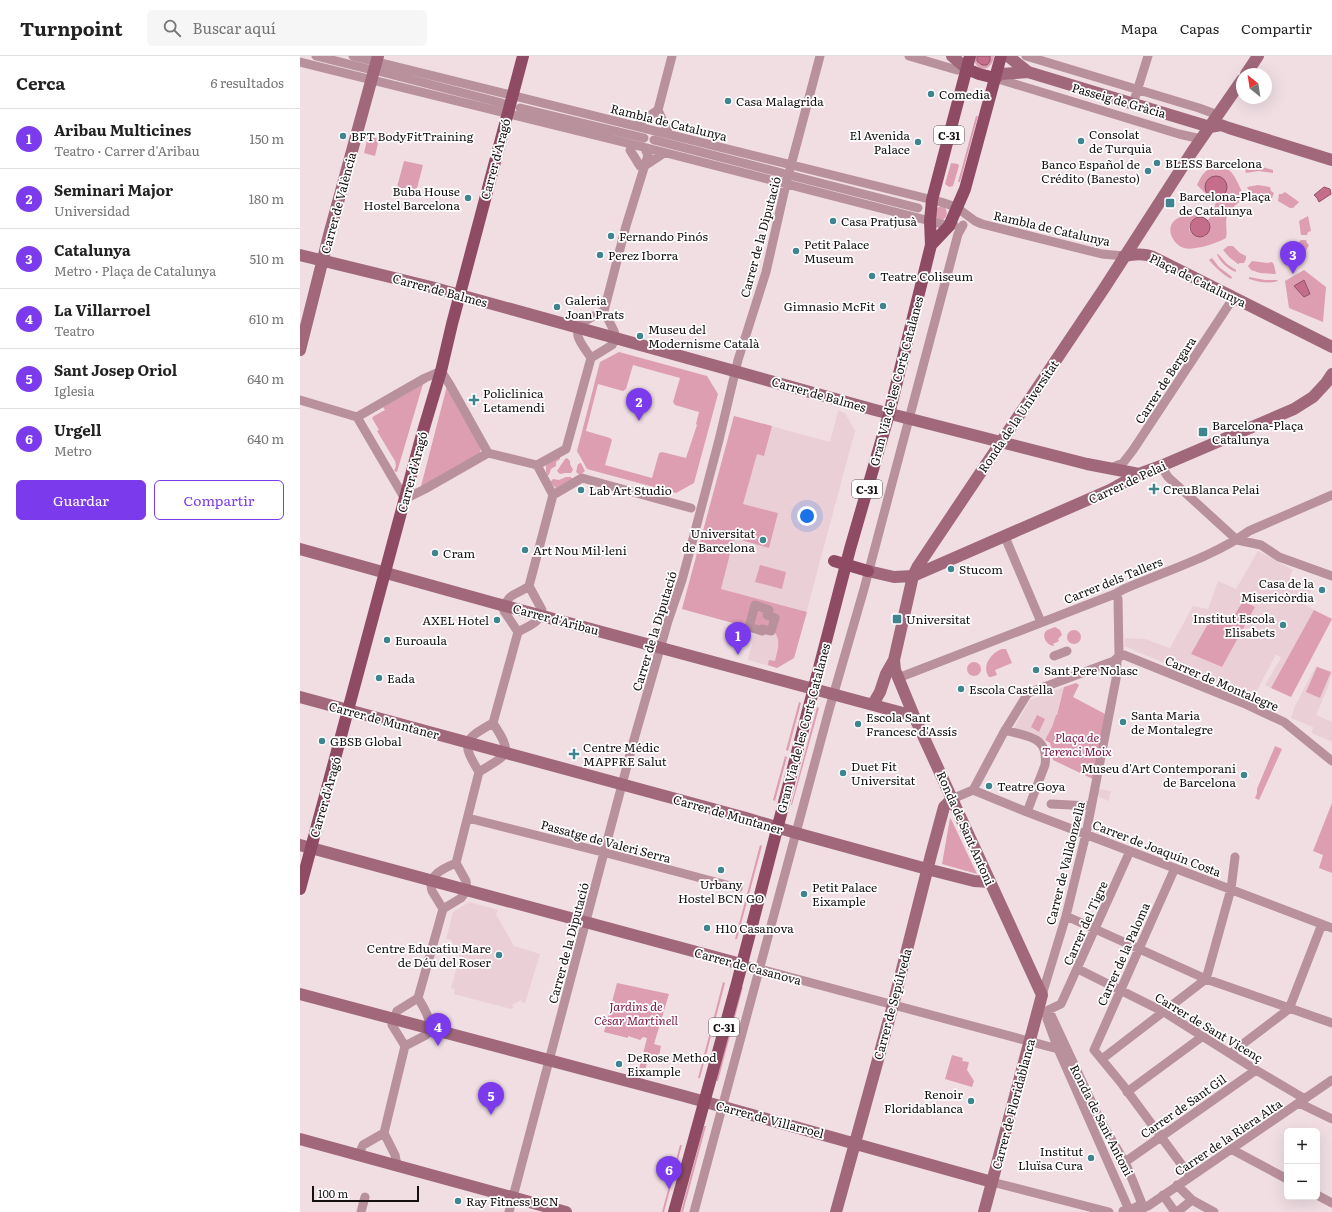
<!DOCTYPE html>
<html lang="es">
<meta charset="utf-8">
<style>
:root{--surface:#fff;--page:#f6f6f6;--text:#222;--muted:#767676;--line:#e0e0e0;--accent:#7c3aed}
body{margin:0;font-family:Literata,serif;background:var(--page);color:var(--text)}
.controls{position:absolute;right:12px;bottom:12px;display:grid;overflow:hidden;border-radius:6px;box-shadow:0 4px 16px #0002}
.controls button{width:36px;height:36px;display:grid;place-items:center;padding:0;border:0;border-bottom:1px solid var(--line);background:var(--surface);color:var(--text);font:20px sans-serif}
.compass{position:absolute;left:936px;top:12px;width:36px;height:36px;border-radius:50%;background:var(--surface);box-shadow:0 4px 16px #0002;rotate:330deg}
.scale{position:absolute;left:12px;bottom:10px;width:107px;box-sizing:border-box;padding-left:4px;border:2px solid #161012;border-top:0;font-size:11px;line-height:14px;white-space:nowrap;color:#161012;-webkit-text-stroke:3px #fff;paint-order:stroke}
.you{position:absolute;left:507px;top:460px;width:14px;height:14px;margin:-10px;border:3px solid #fff;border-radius:50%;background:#1a73e8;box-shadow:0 0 0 6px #1a73e833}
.badge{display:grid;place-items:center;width:26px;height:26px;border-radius:50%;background:var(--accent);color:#fff;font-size:13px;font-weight:700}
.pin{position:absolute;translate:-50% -33px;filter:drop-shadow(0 1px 2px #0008)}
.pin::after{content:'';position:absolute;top:21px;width:14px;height:12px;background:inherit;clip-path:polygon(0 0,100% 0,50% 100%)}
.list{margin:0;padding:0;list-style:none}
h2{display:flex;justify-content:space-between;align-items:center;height:52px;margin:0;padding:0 16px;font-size:17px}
h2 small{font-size:13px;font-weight:400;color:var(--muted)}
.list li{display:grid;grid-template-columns:26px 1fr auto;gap:12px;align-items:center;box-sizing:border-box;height:60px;padding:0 16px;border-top:1px solid var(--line)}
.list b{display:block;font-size:15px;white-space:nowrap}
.list p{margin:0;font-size:13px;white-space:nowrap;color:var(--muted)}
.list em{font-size:13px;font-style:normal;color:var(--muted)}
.actions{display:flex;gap:8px;padding:12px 16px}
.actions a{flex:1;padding:9px 0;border:1px solid var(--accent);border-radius:6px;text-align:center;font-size:14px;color:var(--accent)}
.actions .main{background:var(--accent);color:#fff}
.icon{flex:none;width:22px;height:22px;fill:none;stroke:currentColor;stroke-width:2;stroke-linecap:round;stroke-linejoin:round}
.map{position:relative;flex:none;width:1032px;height:1156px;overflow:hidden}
header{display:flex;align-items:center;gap:24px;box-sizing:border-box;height:56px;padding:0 20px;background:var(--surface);border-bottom:1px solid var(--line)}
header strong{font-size:19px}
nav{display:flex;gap:22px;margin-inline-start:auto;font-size:14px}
.search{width:280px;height:36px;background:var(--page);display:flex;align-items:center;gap:10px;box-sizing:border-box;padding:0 14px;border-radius:6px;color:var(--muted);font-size:15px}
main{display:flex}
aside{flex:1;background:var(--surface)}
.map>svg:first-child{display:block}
</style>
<header>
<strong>Turnpoint</strong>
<div class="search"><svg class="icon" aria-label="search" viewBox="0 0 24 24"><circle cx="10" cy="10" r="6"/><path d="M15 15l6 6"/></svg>Buscar aquí</div>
<nav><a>Mapa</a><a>Capas</a><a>Compartir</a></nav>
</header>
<main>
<aside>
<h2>Cerca<small>6 resultados</small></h2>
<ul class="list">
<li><span class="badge">1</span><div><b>Aribau Multicines</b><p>Teatro · Carrer d'Aribau</p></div><em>150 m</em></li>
<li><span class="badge">2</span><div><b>Seminari Major</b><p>Universidad</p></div><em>180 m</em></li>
<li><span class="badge">3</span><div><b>Catalunya</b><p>Metro · Plaça de Catalunya</p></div><em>510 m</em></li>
<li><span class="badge">4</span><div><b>La Villarroel</b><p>Teatro</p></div><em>610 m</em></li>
<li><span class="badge">5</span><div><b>Sant Josep Oriol</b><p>Iglesia</p></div><em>640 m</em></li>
<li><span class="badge">6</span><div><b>Urgell</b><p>Metro</p></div><em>640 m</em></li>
</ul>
<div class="actions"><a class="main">Guardar</a><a>Compartir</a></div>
</aside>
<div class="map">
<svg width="1032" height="1156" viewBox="0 0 1032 1156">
<rect width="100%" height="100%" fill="#f0dee3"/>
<path fill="#eacfd7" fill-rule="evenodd" d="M538,355L545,357L555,375L494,602L477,612L448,604L456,573L382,553L434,360L530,386Z
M958,495L993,514L989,521L1013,531L1004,548L1014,554L971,632L965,629L981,602L976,598L952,644L824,590L825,582L845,583L870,592L893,550L908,553L918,525L936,533ZM914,557L931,565L922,611L891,598Z
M1016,610L1032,616L1028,631L1016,659L1032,666V686L1012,677L1013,671L991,662L995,650Z
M764,631L757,659H756L752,671L745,684L716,675L714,672L730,644Z
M799,733L811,735L809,745L797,740Z
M169,846L198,854L196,858L214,890L240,898L225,947H223L221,944L212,949L214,952L211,953L154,938L155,933L151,932L160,900L151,884L146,883L153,856Z"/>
<path fill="#dd9eb2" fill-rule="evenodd" d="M674,0H694C692,17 674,17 674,0Z
M676,60H678L660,126H658Z
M68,80L79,83L75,100L64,97Z
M104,105L123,109L116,136L97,131Z
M651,107L658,108L659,110L653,130L649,131L645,128Z
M948,107L973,114V117L958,115L946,117L944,110Z
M919,109C933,111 939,129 944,141C940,147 932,150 928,157C924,166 928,174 926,182C917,187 894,195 884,192C874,189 865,174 874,165C880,159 890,159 897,159V161C891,164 884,174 894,179C896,181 901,180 904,181C910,177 912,170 908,164L911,160L918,141L921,140L925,136L926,130L925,125L906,134L907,137L906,138L897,129C902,118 907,111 919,109Z
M958,129L970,131L971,135L974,137L972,142C969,143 967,142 963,141C954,138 951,139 947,131Z
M985,136L999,146L993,152H990L978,145L979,138H982Z
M641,150L645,151C648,157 647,161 642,165L637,164L636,160L637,152Z
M1008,160L1011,175L1008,176L1007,179H1001L999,165Z
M1001,184H1006L1007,187L1009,189L1002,202L995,198L994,194L999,186Z
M928,190H933L940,197L946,200V203L944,207H940L938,208L929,201L923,194Z
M917,198H918L927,208L936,214V216C929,214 919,205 917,198Z
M912,202L919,211L932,221L931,223C922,218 915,211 909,204Z
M952,205L967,207L972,206L974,209L976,218L960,217L951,214L948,210Z
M1004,214L1026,231L1023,266L989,252L985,225Z
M949,221L965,224H977L978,225C969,228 958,226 949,223Z
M319,296L407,320L418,338L394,427L376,437L287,413L277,395L300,306ZM333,309L380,322L373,346L375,349L399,356L396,368L397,369L386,402L362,396L359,397L352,422L305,409L312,384L310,382L286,375L298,328L323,335L326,333Z
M123,328L97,416L94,415L96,410L95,405L77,375L79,374L72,362L74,360L85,354L83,351Z
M147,330L182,389L179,400L120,434Z
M434,360L472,370L464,400L457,398L443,448L478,457L469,492L434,482L421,533L507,556L494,602L477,612L468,609L469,604L475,605C477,595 482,584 474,576L462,575L382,553Z
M260,400V403L256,406V410L251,413L249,419H247L246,416V409Z
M267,402L270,405V408L273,414L271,417H265L260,418L257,415L265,403Z
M281,407L285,415L280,419L276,416L278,408Z
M266,421H271L272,423L256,432L250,426L253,423L259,424Z
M460,509L486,516L482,533L455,526Z
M943,545L955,551L922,611L891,598L914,557L931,565Z
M1014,554L1032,563L991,641L971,632Z
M755,571L760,574L762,579L758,583L759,585L753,588L754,590C747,590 741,580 746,575C748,573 753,572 755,571Z
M767 581a7 7 0 1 1 14 0a7 7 0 1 1-14 0Z
M702,593H706L712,607L695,614L697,619L691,621H689C681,610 691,597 702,593Z
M667 613a7 7 0 1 1 14 0a7 7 0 1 1-14 0Z
M1017,611L1031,616L1020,642L1006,636Z
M776,627L779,629L773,641L807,659L795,724L753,704L750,687L745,684L752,671L756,659H757L764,631Z
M499,646L501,647L488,695L486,694Z
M517,651L519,652L492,749H491Z
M737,659L745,663L739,676L731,671Z
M975,690L982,693L959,744L955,742L957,737V733Z
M485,700L487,701L475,745L473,744Z
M1032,747V817L1019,812L1023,799L1013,795Z
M650,762L652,765L677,818L642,808Z
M460,789L462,790L437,883H435Z
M423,926L425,927L400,1022H398Z
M317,927L369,938L354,988L361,990L359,1000L349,998L344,1020L338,1017L347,982L343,981L340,984L328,980V982L304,976Z
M441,931H443L418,1025H416Z
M652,999L663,1002L662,1005L669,1006L667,1014L674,1025L672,1031L645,1023Z
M404,1070H406L383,1156H381Z
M380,1089H382L364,1156H362Z"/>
<path fill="#c46e8c" stroke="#905267" d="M677,0H690V5L687,9H682L677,5Z
M905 131a11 11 0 1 1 22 0a11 11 0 1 1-22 0Z
M1024,131L1030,133L1031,138L1019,146L1017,142L1014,139Z
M890 171a10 10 0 1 1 20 0a10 10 0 1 1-20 0Z
M1004,224L1010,238L1004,241L994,230Z"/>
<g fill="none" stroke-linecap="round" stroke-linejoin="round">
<path stroke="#b9919d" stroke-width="9" d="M16,0L68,13
M53,0L641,146L656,151L675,165L682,168L802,198L824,200
M609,0L657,14
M726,0L899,52L918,59
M0,6L347,92L630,165L649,170L654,169
M78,15L202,47
M695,22L879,78L901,83
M833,48L848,0
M220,52L344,82
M358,54L369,78
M339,67L358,54L372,0
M354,84L482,117
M330,94L340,110L343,111
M343,111L361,99L363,97
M493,120L618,152
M291,302C288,297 279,286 278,280C275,266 295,260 304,255
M0,344L57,361
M57,361L105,443L125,433L188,397
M57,361L125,322L141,315L150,329L188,397
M188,397L237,409
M237,409L266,393L291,302L312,289L316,282L314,275L304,255L326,170L348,99L346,95
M861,410L868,421L937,484L961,489L979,501L1032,520
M809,413L823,407L833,394L934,241
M253,439L282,422L391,452
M705,481L741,566
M455,549L469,554L467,559L475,562L471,575L462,573V575L449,571Z
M218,576L204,555C207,536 216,540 229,530L253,439L237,409
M754,600L767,595
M819,600L824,599L943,647L984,666L1032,705
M598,622L815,538L824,533C863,516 915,500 949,475L1032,439
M705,674C728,681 749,680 745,709L727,756
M179,716C208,698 214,699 193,667
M673,734L727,756L1032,872
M652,743L673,734L704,676L728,637L814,605L819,600
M751,748L791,750
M168,762L318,800L438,832
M875,812L794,994L822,1028L890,1120
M143,853L132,835C127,819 144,812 156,807
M766,860L906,923L1032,967
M441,908L758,993L830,1156
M778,913L864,956L956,1014L1005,1043
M742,939L766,860L786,778L816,623L817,605L819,600L818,543L815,538
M738,958L744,956L761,948L830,795
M751,959L800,1064L826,1108L842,1148L830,1154L823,1155
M747,963L758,993
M105,990L126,979C134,966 125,954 118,942L143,853L161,842L167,834L166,825L156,807L179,716C161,686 163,684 193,667L218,576C230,569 239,568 242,554L229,530
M931,997L989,953L1022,868
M802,1003L906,923L931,833L935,801
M827,1036L903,980
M999,1047L1032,1063
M931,1093L987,1123
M59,1098L63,1089L84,1077
M825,1106L956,1014
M97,1109L95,1099L84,1077L105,990L92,969L97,955L118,942
M692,1126L809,1156
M877,1129L892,1144L914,1156
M863,1139L875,1156
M1017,1139L1032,1147
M61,1156L65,1141
M209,1156L333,687L368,565L382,524L393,483L419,384L438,304L466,216L486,128L520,0
M394,1156L529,654L564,533L658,178L663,169
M835,1156L848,1150L1032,1024
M877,1156L892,1144"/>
<path stroke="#a1687b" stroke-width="12" d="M652,0L667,13
M708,0L728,16L910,71L921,69L929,72L1032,104
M946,18L958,0
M695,22L701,18L728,16
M0,199L131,231L575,354L787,408L839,418
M824,200C834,198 844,197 853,201L1032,291
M0,294L29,179L78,0
M0,493L194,547L614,660
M568,515L594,521L613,520L810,434L839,418L861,410L994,353L1013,341L1026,327L1032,318
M594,604L595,614L614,660L742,939L684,1156
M0,641L446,762L496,777L627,813L674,825L690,826
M573,648L580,636L586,618L594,604L613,520L618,510L805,231L892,96L942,24
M0,789L441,908
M0,938L384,1040L692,1126
M0,1083L266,1156
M536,1156L593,949L631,799L644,751L652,743"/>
<path stroke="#8f4b63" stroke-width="12" d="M667,13L679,18L695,22
M631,189L649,170L665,133L701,0
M534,505L568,515
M0,833L121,382L141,315L152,268L223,0
M374,1156L437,927L550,493L589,358L631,189L630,165L632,144L670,0"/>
</g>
<g fill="#3f8590" stroke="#fff" stroke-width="1.5">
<circle cx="631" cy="38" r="4"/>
<circle cx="428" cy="45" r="4"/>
<circle cx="43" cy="80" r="4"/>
<circle cx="781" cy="85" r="4"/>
<circle cx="618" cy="86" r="4"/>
<circle cx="857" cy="107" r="4"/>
<circle cx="848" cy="115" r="4"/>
<circle cx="168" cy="142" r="4"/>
<rect x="865" y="142" width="10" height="10" rx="2"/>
<circle cx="533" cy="165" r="4"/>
<circle cx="311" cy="180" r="4"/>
<circle cx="496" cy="195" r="4"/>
<circle cx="300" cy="199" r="4"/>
<circle cx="572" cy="220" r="4"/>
<circle cx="583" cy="250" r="4"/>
<circle cx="257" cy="251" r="4"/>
<circle cx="340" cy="280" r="4"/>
<path d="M172 338h4v4h4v4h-4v4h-4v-4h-4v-4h4z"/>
<rect x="898" y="371" width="10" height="10" rx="2"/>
<path d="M852 427h4v4h4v4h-4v4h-4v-4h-4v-4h4z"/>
<circle cx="281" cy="434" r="4"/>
<circle cx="463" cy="484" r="4"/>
<circle cx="225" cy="494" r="4"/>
<circle cx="135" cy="497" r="4"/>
<circle cx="651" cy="513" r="4"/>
<circle cx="1022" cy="534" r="4"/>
<rect x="592" y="558" width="10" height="10" rx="2"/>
<circle cx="197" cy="564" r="4"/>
<circle cx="983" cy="569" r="4"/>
<circle cx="87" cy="584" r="4"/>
<circle cx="736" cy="614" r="4"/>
<circle cx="79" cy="622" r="4"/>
<circle cx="661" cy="633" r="4"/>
<circle cx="823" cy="666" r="4"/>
<circle cx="558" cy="668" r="4"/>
<circle cx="22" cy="685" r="4"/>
<path d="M272 692h4v4h4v4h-4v4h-4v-4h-4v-4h4z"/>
<circle cx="543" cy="717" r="4"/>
<circle cx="944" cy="719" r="4"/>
<circle cx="689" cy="730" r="4"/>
<circle cx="421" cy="814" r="4"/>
<circle cx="504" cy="838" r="4"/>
<circle cx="407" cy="872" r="4"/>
<circle cx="199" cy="899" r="4"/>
<circle cx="319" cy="1008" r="4"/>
<circle cx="671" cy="1045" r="4"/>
<circle cx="791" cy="1102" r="4"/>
<circle cx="158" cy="1145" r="4"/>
</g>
<g text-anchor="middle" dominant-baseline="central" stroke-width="3.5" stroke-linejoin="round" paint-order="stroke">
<g fill="#fff" stroke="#5c5859" stroke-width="1">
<rect x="634" y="70" width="30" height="18" rx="3"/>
<rect x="552" y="424" width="30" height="18" rx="3"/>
<rect x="409" y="962" width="30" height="18" rx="3"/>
</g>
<g font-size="11" font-weight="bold" fill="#161012">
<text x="649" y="79">C-31</text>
<text x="567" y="433">C-31</text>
<text x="424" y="971">C-31</text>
</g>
<g font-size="12" fill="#161012" stroke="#fff" text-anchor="start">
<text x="639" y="38">Comedia</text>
<text x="436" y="45">Casa Malagrida</text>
<text x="789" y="78">Consolat<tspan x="789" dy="14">de Turquia</tspan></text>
<text x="610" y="79" text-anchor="end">El Avenida<tspan x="610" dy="14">Palace</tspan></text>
<text x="51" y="80">BFT BodyFitTraining</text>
<text x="865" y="107">BLESS Barcelona</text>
<text x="840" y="108" text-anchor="end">Banco Español de<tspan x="840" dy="14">Crédito (Banesto)</tspan></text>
<text x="160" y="135" text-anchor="end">Buba House<tspan x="160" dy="14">Hostel Barcelona</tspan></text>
<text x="879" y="140">Barcelona-Plaça<tspan x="879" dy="14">de Catalunya</tspan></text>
<text x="541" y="165">Casa Pratjusà</text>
<text x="319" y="180">Fernando Pinós</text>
<text x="504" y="188">Petit Palace<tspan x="504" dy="14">Museum</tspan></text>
<text x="308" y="199">Perez Iborra</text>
<text x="580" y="220">Teatre Coliseum</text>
<text x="265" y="244">Galeria<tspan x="265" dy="14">Joan Prats</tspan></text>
<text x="575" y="250" text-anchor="end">Gimnasio McFit</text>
<text x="348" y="273">Museu del<tspan x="348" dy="14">Modernisme Català</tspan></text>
<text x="183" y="337">Policlinica<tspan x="183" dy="14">Letamendi</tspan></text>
<text x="912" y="369">Barcelona-Plaça<tspan x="912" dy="14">Catalunya</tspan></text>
<text x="863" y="433">CreuBlanca Pelai</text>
<text x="289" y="434">Lab Art Studio</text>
<text x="455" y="477" text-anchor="end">Universitat<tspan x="455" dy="14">de Barcelona</tspan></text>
<text x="233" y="494">Art Nou Mil·leni</text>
<text x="143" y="497">Cram</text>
<text x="659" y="513">Stucom</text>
<text x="1014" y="527" text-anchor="end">Casa de la<tspan x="1014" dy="14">Misericòrdia</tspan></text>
<text x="975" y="562" text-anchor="end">Institut Escola<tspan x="975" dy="14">Elisabets</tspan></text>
<text x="606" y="563">Universitat</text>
<text x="189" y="564" text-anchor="end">AXEL Hotel</text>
<text x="95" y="584">Euroaula</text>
<text x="744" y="614">Sant Pere Nolasc</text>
<text x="87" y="622">Eada</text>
<text x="669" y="633">Escola Castella</text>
<text x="831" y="659">Santa Maria<tspan x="831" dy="14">de Montalegre</tspan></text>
<text x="566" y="661">Escola Sant<tspan x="566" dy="14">Francesc d'Assís</tspan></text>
<text x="30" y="685">GBSB Global</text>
<text x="283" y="691">Centre Médic<tspan x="283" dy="14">MAPFRE Salut</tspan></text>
<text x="551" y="710">Duet Fit<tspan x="551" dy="14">Universitat</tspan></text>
<text x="936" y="712" text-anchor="end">Museu d'Art Contemporani<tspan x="936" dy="14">de Barcelona</tspan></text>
<text x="697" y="730">Teatre Goya</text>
<text x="421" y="828" text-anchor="middle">Urbany<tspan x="421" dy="14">Hostel BCN GO</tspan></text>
<text x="512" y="831">Petit Palace<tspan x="512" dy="14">Eixample</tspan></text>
<text x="415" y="872">H10 Casanova</text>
<text x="191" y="892" text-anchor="end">Centre Educatiu Mare<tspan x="191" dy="14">de Déu del Roser</tspan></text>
<text x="327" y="1001">DeRose Method<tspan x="327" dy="14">Eixample</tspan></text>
<text x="663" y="1038" text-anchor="end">Renoir<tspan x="663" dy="14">Floridablanca</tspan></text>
<text x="783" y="1095" text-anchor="end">Institut<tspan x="783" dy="14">Lluïsa Cura</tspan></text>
<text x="166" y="1145">Ray Fitness BCN</text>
</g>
<g font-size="12" fill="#161012" stroke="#fff">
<text transform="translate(819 44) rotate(16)">Passeig de Gràcia</text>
<text transform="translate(369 66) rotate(14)">Rambla de Catalunya</text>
<text transform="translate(195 103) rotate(-75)">Carrer d'Aragó</text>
<text transform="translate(38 147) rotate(-75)">Carrer de València</text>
<text transform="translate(752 172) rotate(13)">Rambla de Catalunya</text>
<text transform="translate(460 181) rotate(-75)">Carrer de la Diputació</text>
<text transform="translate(898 224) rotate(26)">Plaça de Catalunya</text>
<text transform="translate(140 234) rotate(15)">Carrer de Balmes</text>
<text transform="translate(865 324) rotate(-57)">Carrer de Bergara</text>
<text transform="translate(596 325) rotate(-75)">Gran Via de les Corts Catalanes</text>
<text transform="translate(519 338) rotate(16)">Carrer de Balmes</text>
<text transform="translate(718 360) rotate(-56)">Ronda de la Universitat</text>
<text transform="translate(112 416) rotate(-75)">Carrer d'Aragó</text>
<text transform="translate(827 426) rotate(-25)">Carrer de Pelai</text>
<text transform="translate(813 524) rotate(-22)">Carrer dels Tallers</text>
<text transform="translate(256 563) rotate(15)">Carrer d'Aribau</text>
<text transform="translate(354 575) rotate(-73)">Carrer de la Diputació</text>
<text transform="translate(922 627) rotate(23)">Carrer de Montalegre</text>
<text transform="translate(84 664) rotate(15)">Carrer de Muntaner</text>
<text transform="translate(503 672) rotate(-75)">Gran Via de les Corts Catalanes</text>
<text transform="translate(25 741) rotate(-74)">Carrer d'Aragó</text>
<text transform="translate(428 758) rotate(16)">Carrer de Muntaner</text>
<text transform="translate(666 772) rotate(66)">Ronda de Sant Antoni</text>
<text transform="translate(306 785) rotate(15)">Passatge de Valeri Serra</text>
<text transform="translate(857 792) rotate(21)">Carrer de Joaquín Costa</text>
<text transform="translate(765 807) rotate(-76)">Carrer de Valldonzella</text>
<text transform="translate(785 867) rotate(-66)">Carrer del Tigre</text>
<text transform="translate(268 887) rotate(-75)">Carrer de la Diputació</text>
<text transform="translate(823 898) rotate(-66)">Carrer de la Paloma</text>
<text transform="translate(448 910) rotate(15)">Carrer de Casanova</text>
<text transform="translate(592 948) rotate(-75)">Carrer de Sepúlveda</text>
<text transform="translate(909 971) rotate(31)">Carrer de Sant Vicenç</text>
<text transform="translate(713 1048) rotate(-75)">Carrer de Floridablanca</text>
<text transform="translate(883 1050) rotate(-35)">Carrer de Sant Gil</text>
<text transform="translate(470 1063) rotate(15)">Carrer de Villarroel</text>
<text transform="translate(802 1064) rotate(63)">Ronda de Sant Antoni</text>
<text transform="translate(928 1081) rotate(-34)">Carrer de la Riera Alta</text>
</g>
<g font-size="12" font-style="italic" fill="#7c1345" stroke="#fff">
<text x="777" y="681">Plaça de<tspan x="777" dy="14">Terenci Moix</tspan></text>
<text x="336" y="950">Jardins de<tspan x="336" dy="14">Cèsar Martinell</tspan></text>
</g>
</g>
</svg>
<div class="controls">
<button>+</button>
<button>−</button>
</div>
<svg class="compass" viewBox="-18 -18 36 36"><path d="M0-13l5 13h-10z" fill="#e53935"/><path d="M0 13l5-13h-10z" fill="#767676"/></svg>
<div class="scale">100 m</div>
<div class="you"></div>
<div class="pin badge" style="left:438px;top:599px">1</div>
<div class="pin badge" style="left:339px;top:365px">2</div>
<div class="pin badge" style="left:993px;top:218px">3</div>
<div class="pin badge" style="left:138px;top:990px">4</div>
<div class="pin badge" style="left:191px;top:1059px">5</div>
<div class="pin badge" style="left:369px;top:1133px">6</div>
</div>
</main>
